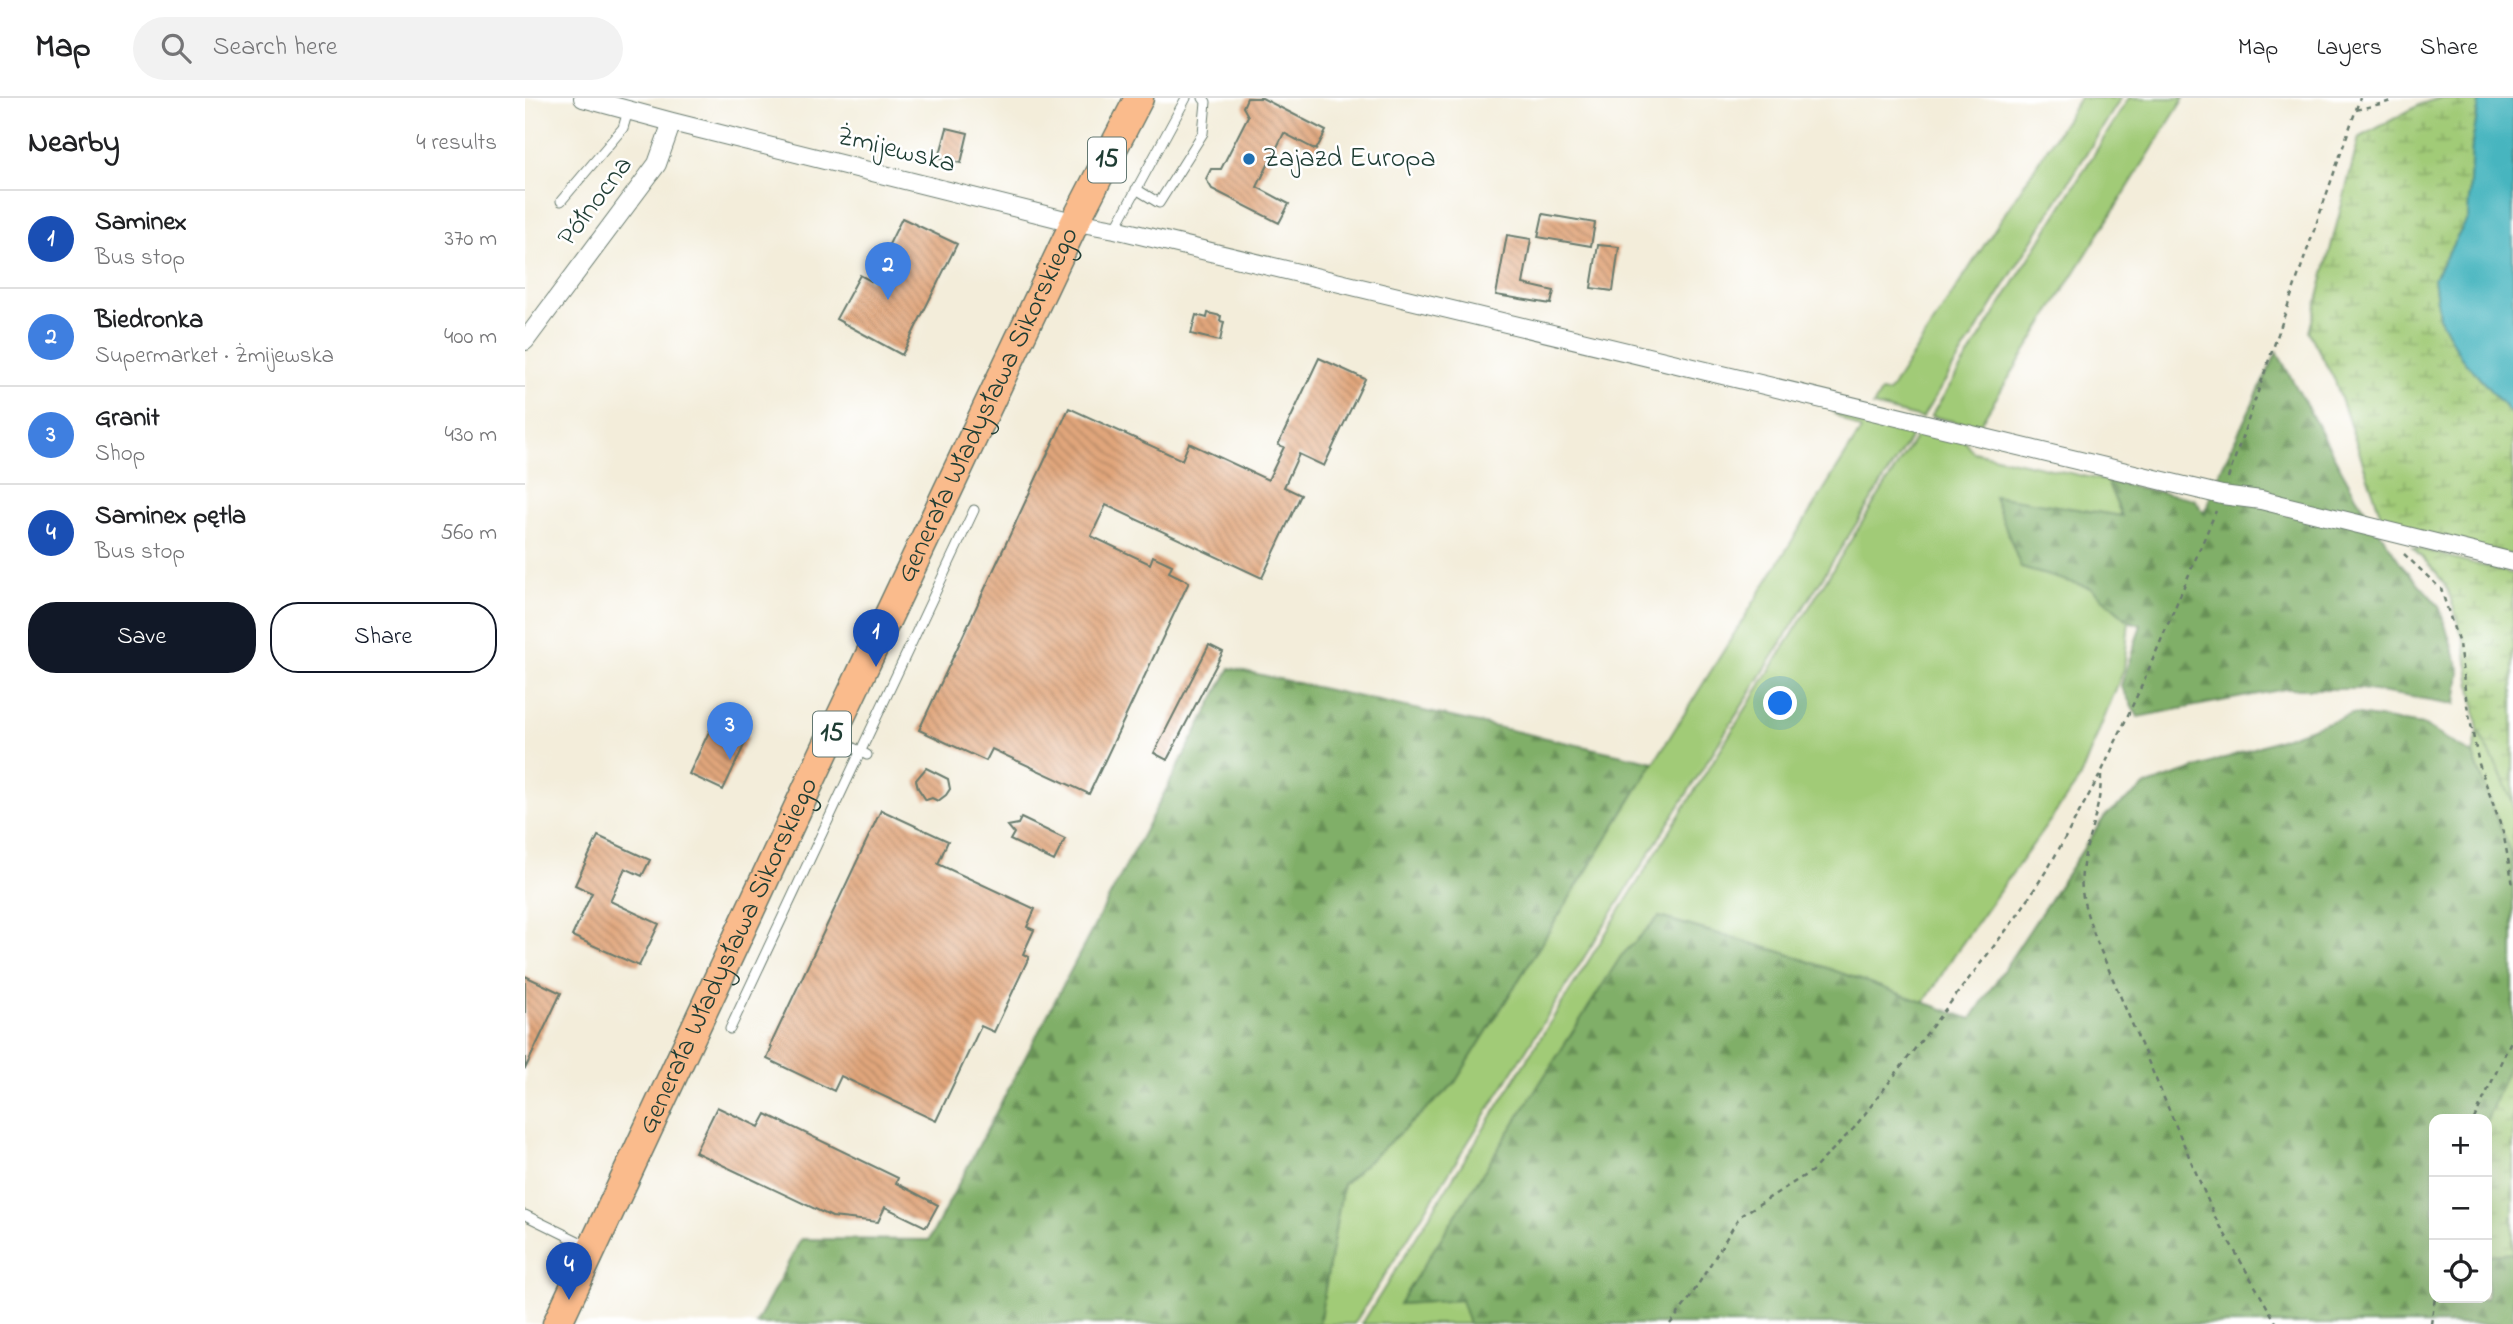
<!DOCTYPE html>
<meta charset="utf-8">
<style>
:root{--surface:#fff;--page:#f2f2f2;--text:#202124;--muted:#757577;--line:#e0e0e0;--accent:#111827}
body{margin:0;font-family:"Indie Flower",sans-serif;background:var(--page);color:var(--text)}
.controls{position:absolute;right:21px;bottom:21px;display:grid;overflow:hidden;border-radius:14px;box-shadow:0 7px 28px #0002}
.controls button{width:63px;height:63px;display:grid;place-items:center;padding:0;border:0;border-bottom:2px solid var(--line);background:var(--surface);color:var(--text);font:35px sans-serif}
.you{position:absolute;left:1256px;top:606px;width:24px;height:24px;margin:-18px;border:5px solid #fff;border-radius:50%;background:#1a73e8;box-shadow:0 0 0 10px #1a73e833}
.badge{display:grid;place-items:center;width:46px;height:46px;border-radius:50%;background:var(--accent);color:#fff;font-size:23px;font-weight:700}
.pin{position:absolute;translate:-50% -58px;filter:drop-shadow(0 2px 4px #0008)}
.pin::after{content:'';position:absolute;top:37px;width:24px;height:21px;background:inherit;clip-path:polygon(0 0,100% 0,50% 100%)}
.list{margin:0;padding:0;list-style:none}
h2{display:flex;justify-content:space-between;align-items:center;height:91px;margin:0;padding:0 28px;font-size:30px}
h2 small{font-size:23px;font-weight:400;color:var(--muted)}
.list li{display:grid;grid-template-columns:46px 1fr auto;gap:21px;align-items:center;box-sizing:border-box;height:98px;padding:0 28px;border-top:2px solid var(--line)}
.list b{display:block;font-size:26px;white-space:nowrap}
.list p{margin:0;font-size:23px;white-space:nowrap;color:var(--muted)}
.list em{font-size:23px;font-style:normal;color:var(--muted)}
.actions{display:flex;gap:14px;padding:21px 28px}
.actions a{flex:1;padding:16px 0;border:2px solid var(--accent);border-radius:28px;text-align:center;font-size:24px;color:var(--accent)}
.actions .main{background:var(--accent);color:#fff}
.icon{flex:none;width:38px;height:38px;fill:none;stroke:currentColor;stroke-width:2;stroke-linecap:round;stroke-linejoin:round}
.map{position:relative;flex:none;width:1988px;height:1226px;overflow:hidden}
header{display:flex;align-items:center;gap:42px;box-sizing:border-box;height:98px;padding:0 35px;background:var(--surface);border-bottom:2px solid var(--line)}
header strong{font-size:33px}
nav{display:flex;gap:38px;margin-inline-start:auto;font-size:24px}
.search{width:490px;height:63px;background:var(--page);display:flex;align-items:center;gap:18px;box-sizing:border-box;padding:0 24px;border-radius:38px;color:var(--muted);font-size:26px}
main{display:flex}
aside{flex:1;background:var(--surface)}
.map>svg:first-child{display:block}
</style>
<header>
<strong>Map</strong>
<div class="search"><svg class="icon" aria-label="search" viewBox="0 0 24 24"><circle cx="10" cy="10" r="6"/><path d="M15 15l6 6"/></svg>Search here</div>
<nav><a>Map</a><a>Layers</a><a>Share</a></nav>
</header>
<main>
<aside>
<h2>Nearby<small>4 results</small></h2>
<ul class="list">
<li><span class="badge" style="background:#1a4fb4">1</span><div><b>Saminex</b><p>Bus stop</p></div><em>370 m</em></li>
<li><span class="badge" style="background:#3f7fe0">2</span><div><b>Biedronka</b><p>Supermarket · Żmijewska</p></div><em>400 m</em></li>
<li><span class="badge" style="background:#3f7fe0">3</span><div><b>Granit</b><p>Shop</p></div><em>430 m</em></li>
<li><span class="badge" style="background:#1a4fb4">4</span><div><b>Saminex pętla</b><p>Bus stop</p></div><em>560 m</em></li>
</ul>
<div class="actions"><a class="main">Save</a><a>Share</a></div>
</aside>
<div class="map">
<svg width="1988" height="1226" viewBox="0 0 1988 1226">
<defs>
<pattern id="forest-firs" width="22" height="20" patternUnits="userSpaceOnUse" patternTransform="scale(1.75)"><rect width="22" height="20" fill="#80af68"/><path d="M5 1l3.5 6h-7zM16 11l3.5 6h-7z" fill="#689056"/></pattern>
<pattern id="wetland-marsh" width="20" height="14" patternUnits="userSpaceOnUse" patternTransform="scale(1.75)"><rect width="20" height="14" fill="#a1cb77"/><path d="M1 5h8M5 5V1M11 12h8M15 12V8" fill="none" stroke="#83a662"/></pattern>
<pattern id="building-back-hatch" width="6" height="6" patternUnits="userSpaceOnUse" patternTransform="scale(1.75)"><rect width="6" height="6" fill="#e1a67b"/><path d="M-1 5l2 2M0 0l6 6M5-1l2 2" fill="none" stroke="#b68866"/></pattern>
</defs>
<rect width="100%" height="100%" fill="#fff"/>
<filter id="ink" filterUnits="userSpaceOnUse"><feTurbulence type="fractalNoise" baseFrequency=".0143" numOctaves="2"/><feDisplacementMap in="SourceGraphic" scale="14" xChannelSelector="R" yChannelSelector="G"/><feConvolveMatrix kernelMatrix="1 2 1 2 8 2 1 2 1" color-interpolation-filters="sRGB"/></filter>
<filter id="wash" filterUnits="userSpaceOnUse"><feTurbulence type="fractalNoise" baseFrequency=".00686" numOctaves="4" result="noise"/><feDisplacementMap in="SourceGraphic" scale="28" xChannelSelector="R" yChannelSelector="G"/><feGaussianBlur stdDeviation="1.57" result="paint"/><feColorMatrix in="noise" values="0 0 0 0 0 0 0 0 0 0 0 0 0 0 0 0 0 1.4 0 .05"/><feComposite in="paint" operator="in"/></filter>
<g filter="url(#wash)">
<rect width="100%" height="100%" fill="#f3edda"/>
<path fill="#a1cb77" stroke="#608456" stroke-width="2" d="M1555,0H1596L1397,320L1348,308L1356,294L1363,295Z
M1604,0H1659L1453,329L1406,318Z
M1308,315L1324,316L1392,329L829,1226H794L818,1086L929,986L1336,332Z
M1396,330L1439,342L1448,354L1582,383L1597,418L1469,399L1496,470L1567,490L1604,523L1599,571L1554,682L1429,857L1399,905L1260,855L1134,819L875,1206L937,1202L944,1226H837Z
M1953,633L1971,666L1988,705V762L1948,657Z"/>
<path fill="url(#forest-firs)" stroke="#50764e" stroke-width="2" d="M1752,254L1831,398L1877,467L1914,508L1935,573L1931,606L1836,591H1760L1613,619L1596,588L1616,527L1604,523L1566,490L1496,470L1469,398L1597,418L1582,383L1669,401L1680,416L1690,384Z
M705,570L1129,664L929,986L818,1086L794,1226H231L276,1141L404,1142Z
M1827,616L1898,627L1948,657L1988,762V957L1962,1023L1909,1021V1200H1962V1157L1988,1155V1226H944L936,1202L874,1206L1096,858L1134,819L1260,855L1446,921L1580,718L1620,688Z"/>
<path fill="url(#wetland-marsh)" stroke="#608456" stroke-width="2" d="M1915,0H1955L1947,46L1943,120L1909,180L1914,219L1935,258L1988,318V457L1860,429L1810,283L1784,234L1834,40L1896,6Z
M1887,449L1988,476V705L1971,666L1953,633L1939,543L1923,492L1910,473Z
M1988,957V1155L1962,1157V1023Z"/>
<path fill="#46b5bf" stroke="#32797a" stroke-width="2" d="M1955,0H1988V318L1935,258L1914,219L1909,180L1943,120L1947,46Z"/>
<g id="blocks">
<path fill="url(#building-back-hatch)" d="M722,0H737L801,33L791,52L759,35L732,89L764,106L754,125L687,91L681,81L686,71H696L723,18L718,9Z
M422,30L443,35L436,65L414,60Z
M1018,116L1070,125L1066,148L1013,139Z
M377,120L432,146L377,257L311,221L335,177L346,183Z
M982,137L1006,141L998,186L1029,193L1026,206L971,197Z
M1073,147L1094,149L1088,193L1066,190Z
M683,215L696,218L695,223L699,224L695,243L666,236L671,217L682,220Z
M794,260L840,281L799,368L774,356L759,389L776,397L737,480L581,407L566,438L625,466L628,458L647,467L644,474L664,484L564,696L467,651L461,663L394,632L544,310L657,362L664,345L743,382L759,349L753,347Z
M684,547L698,554L642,662L629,655Z
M189,623L223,639L198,692L164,676Z
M401,670L423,681L425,691L421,697L413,703L407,700L401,702L393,690L391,682Z
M356,712L423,743L413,766L510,811L502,829L509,832L498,856L504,859L469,934L456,928L411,1023L316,978L309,993L242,961L247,949L245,948Z
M496,720L540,741L529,763L485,742L489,735L483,728L493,726Z
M73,738L125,762L117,778L100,770L85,803L134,826L114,868L47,838L67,795L50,787Z
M0,878L36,895L0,971Z
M192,1009L234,1029L241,1016L373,1080L371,1085L413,1107L401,1129L360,1109L353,1124L307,1119L170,1054Z"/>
</g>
</g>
<g filter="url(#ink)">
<use href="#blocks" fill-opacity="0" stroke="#697b6e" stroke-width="2"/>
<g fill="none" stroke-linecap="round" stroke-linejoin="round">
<defs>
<path id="lane" d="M611,91L634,105L678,35L681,4L678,0
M36,103L98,30L103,13
M590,131L661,0
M309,640L342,657
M205,931L449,412
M0,1117L63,1148"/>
<path id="street" d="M58,0L147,24L540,122L590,131L1697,397L1736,402L1988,464
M0,243L132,66L147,24"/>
<g id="primary">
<path id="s1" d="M32,1226L306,639L550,124L614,0"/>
</g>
</defs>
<use href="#lane" stroke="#697b6e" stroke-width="11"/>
<use href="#street" stroke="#697b6e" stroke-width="20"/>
<use href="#primary" stroke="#697b6e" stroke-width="31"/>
<path stroke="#697b6e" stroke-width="2.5" stroke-dasharray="5 5" stroke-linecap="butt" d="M1831,12L1863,4L1871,0
M1703,380L1835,0
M1879,456L1916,491L1934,546L1942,607L1954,666L1978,734L1988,787
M1576,677C1576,714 1561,739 1557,774C1554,798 1564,822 1572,844L1690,1119L1752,1226
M1949,1021L1988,939
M1145,1226L1163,1203L1215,1118L1287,1073L1329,1030L1492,818L1525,767L1576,675L1617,587L1691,413
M1906,1226L1910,1200"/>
<use href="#lane" stroke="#fff" stroke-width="9"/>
<use href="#street" stroke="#fff" stroke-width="18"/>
<use href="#primary" stroke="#fabb8c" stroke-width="28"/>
</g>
</g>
<circle fill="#1f6fb2" stroke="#fff" stroke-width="2.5" cx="724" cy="61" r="7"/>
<g text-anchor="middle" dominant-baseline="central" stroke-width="5" stroke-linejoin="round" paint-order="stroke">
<g fill="#fff" stroke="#627771" stroke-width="2">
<rect x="563" y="39.5" width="38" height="45" rx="5"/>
<rect x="288" y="613.5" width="38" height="45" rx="5"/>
</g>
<g font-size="26" font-weight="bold" fill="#1f3d34">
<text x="582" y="62">15</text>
<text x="307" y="636">15</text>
</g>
<g font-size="28" fill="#1f3d34" stroke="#fff">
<text transform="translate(371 53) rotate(14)">Żmijewska</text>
<text transform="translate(71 104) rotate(-53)">Północna</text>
<text stroke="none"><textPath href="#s1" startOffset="1015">Generała Władysława Sikorskiego</textPath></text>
<text stroke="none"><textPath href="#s1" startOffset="406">Generała Władysława Sikorskiego</textPath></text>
</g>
<g font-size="28" fill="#1f3d34" stroke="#fff" text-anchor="start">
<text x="738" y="61">Zajazd Europa</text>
</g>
</g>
</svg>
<div class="controls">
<button>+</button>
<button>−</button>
<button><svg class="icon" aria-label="locate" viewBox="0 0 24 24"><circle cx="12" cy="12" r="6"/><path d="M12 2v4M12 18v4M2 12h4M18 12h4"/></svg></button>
</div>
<div class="you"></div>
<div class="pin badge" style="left:351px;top:569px;background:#1a4fb4">1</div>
<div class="pin badge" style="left:363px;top:202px;background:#3f7fe0">2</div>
<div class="pin badge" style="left:205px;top:662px;background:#3f7fe0">3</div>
<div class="pin badge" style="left:44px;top:1202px;background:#1a4fb4">4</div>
</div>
</main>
